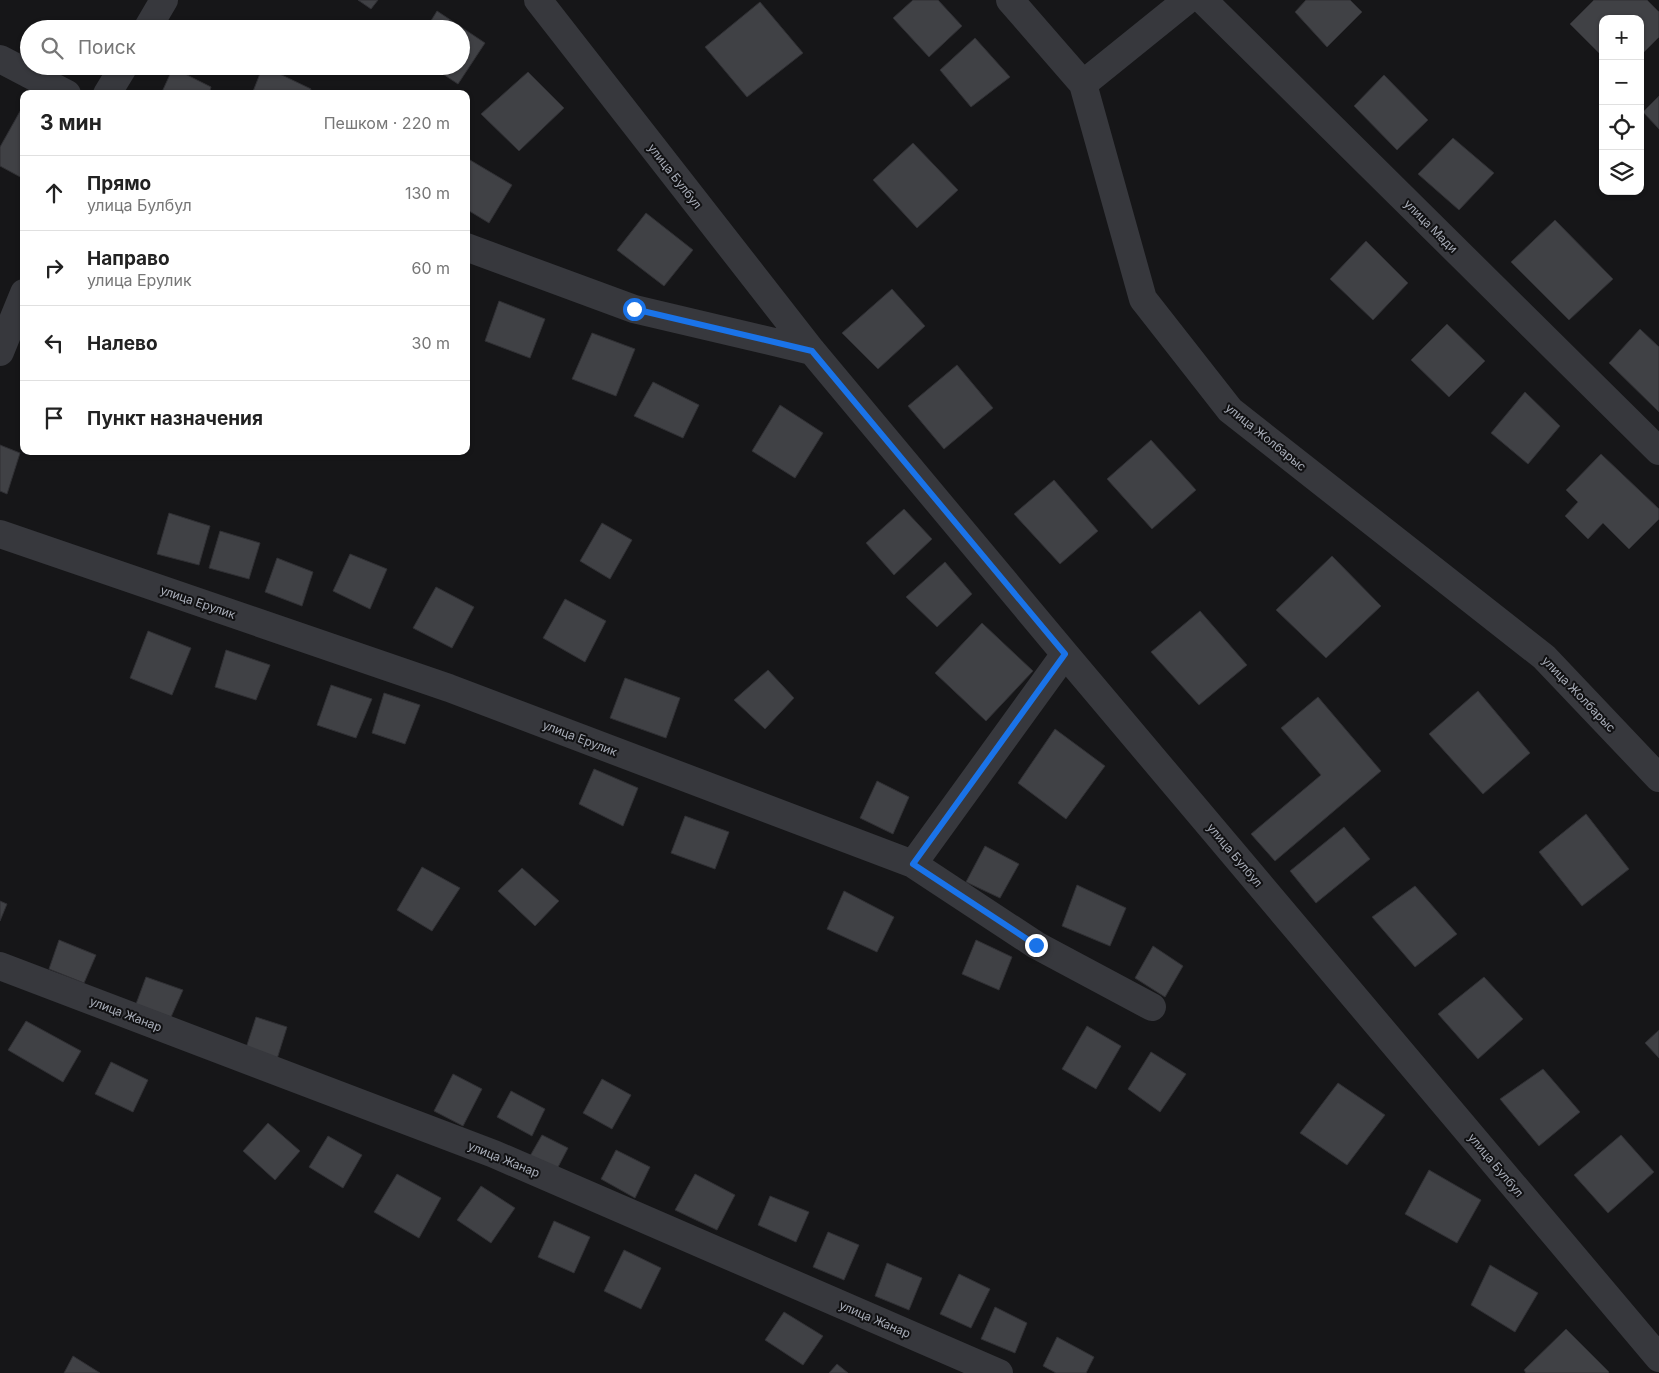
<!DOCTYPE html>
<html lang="ru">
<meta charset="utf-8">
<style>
:root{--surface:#fff;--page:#f2f2f2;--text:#222;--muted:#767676;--line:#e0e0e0}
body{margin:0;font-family:Inter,sans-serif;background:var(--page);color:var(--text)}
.controls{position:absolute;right:15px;top:15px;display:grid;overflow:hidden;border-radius:10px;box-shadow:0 1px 4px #0004}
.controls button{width:45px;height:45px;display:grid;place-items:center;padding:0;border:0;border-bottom:1px solid var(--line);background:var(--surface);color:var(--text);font:25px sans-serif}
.stop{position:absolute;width:15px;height:15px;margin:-11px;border:4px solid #1a73e8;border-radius:50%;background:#fff}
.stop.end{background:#1a73e8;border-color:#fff;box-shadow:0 1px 5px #0008}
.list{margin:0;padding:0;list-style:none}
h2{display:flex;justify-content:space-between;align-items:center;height:65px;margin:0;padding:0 20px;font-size:21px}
h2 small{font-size:16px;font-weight:400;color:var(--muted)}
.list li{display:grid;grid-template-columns:32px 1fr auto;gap:15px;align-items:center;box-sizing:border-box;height:75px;padding:0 20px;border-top:1px solid var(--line)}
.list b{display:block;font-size:19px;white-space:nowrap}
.list p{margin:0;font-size:16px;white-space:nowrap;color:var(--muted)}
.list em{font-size:16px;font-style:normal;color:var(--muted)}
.icon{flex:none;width:28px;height:28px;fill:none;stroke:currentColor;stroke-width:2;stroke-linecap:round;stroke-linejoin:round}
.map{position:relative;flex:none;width:1659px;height:1373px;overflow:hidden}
.search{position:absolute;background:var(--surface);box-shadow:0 1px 4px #0004;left:20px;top:20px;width:450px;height:55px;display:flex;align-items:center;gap:12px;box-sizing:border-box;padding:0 18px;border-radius:28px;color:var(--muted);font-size:19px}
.panel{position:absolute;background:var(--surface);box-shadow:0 1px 4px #0004;left:20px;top:90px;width:450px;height:365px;border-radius:10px}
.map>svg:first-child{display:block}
</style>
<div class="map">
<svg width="1659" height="1373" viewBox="0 0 1659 1373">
<rect width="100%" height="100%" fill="#161618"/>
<path fill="#404145" stroke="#303034" d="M358,0H378L371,9Z
M913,0H938L962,26L929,57L893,18Z
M1306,0H1350L1362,12L1327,47L1295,12Z
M1594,0H1647L1659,12V37L1640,56V19H1603V57L1570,24Z
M760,2L803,53L747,97L705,47Z
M437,11L485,43L458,84L431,66H461V29H426Z
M975,38L1010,77L971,107L940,70Z
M263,66L311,89L309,94H252Z
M173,68L211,87L209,94H161Z
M528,72L564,108L519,151L481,114Z
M1384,75L1428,120L1397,150L1354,106Z
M1659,96V129L1643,112Z
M23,106H24V179L0,166V147Z
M1453,138L1494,173L1459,210L1418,174Z
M913,143L958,190L917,228L873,180Z
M470,160L512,185L489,223L466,209V166Z
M646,213L693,250L664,286L617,250Z
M1555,220L1613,279L1569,320L1511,262Z
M1366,241L1408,283L1373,320L1330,279Z
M892,289L925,326L878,369L842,333Z
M499,301L545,319L530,358L485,341Z
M1447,324L1485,361L1449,397L1411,360Z
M1640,329L1659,347V412L1609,363Z
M592,333L635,349L616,396L572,379Z
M957,365L993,408L944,449L908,406Z
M653,382L699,405L683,438L634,416Z
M1525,392L1560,426L1528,464L1491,433Z
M780,405L823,433L795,478L752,451Z
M1151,440L1196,490L1152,529L1107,479Z
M0,445L20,453L7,494L0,491Z
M1601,454L1659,509V519L1629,549L1603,523L1588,539L1565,516L1578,502L1566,490Z
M1054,480L1098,531L1060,564L1014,514Z
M904,509L932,539L894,575L866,543Z
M169,513L210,526L199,565L157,554Z
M602,523L632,540L610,579L580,561Z
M220,531L260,543L249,579L209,568Z
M350,554L387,569L370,609L333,591Z
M1332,556L1381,606L1326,658L1276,610Z
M277,558L313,572L302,606L265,592Z
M945,562L972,594L937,627L906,597Z
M436,587L474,607L452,648L413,628Z
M565,599L606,621L585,662L543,638Z
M1200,611L1247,665L1199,705L1151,652Z
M982,623L1033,671L986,721L935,673Z
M148,631L191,648L172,695L130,678Z
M226,650L270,665L256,700L215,687Z
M768,670L794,698L765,729L734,700Z
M625,678L680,698L666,738L610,718Z
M331,685L372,699L356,738L317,725Z
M1478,691L1530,753L1483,794L1429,734Z
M384,693L420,705L405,744L372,733Z
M1318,697L1381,771L1275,861L1251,834L1321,775L1281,728Z
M1055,729L1105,766L1066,819L1018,783Z
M594,769L638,788L623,826L579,804Z
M877,781L909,797L893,834L860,818Z
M1586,814L1629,869L1582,906L1539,852Z
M685,816L729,832L715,869L671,853Z
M1344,827L1370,859L1316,903L1290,871Z
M985,846L1019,864L1000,898L966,882Z
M422,867L460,888L432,931L397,910Z
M522,868L559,901L535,926L498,891Z
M1077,885L1126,908L1110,946L1062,926Z
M1415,886L1457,934L1415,967L1372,917Z
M844,891L894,917L877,952L827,929Z
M0,901L7,904L0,921Z
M59,940L96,955L84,983L49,969Z
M976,940L1012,957L999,990L962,974Z
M1153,946L1183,966L1165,997L1135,978Z
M146,977L183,990L171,1017L136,1004Z
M1484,977L1523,1019L1478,1059L1438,1014Z
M256,1017L287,1027L277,1059L246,1048Z
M26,1021L81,1051L63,1082L8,1050Z
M1087,1026L1121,1046L1096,1089L1062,1069Z
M1659,1030V1058L1645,1043Z
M1151,1052L1186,1074L1160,1112L1128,1089Z
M111,1062L148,1080L133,1112L95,1094Z
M1543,1069L1580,1112L1539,1146L1500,1099Z
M453,1074L482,1089L463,1126L434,1111Z
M602,1079L631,1095L612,1129L583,1113Z
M1338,1083L1385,1115L1347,1165L1300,1133Z
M511,1091L545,1109L532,1136L497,1117Z
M268,1123L300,1151L275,1180L243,1151Z
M542,1135L568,1148L557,1169L530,1156Z
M1621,1135L1654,1172L1608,1213L1574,1175Z
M328,1136L362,1155L343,1188L309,1167Z
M616,1150L650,1167L635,1198L601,1179Z
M1429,1170L1481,1200L1457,1243L1405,1214Z
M397,1174L441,1198L419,1238L374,1212Z
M695,1174L735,1195L717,1230L675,1210Z
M481,1186L515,1208L491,1243L457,1220Z
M770,1196L809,1212L796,1242L758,1225Z
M554,1221L590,1237L574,1273L538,1257Z
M828,1232L859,1245L844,1280L813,1267Z
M624,1250L661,1268L641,1309L604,1291Z
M887,1263L922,1278L909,1310L875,1296Z
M1490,1265L1538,1293L1515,1332L1471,1305Z
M959,1274L990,1289L971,1328L940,1314Z
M995,1307L1027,1323L1015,1353L981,1339Z
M784,1312L823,1336L803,1365L765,1340Z
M1566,1329L1609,1372L1608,1373H1526L1524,1370Z
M1057,1337L1094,1357L1086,1373H1056L1043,1366Z
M73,1356L100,1373H64Z
M837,1364L848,1373H829Z"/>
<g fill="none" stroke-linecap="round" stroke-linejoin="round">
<path stroke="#37383d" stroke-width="28" d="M538,0L812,351L1065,654L1659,1358
M1010,0L1083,84L1143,299L1230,410L1544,657L1659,778
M1203,0L1659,451
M147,29L164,0
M0,59L67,94
M1083,84L1187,0
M107,94L124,66
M466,247L634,309L812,351
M0,352L24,293
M0,534L449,688L913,864L1065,654
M913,864L1036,945L1152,1007
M0,966L494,1154L999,1373"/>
</g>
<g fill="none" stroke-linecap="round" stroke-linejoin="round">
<path stroke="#1a73e8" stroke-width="6" d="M634,309L812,351L1065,654L913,864L1036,945"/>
</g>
<g text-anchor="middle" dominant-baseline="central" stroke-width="4" stroke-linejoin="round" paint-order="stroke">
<g font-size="12" fill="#a8adb8" stroke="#111113">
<text transform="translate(675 176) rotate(52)">улица Булбул</text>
<text transform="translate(1431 226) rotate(45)">улица Мади</text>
<text transform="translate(1266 437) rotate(39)">улица Жолбарыс</text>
<text transform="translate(198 602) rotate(19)">улица Ерулик</text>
<text transform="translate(1579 694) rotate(46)">улица Жолбарыс</text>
<text transform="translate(580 738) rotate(21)">улица Ерулик</text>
<text transform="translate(1235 855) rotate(50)">улица Булбул</text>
<text transform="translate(126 1014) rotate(21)">улица Жанар</text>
<text transform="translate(504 1159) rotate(22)">улица Жанар</text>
<text transform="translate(1496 1165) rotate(50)">улица Булбул</text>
<text transform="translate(875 1319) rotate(23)">улица Жанар</text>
</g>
</g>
</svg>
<div class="controls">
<button>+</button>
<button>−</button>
<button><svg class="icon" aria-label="locate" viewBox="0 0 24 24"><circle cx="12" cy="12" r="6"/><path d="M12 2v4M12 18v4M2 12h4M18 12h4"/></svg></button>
<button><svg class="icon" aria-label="layers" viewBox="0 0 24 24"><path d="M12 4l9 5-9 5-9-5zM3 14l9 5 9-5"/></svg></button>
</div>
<div class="stop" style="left:634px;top:309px"></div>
<div class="stop end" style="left:1036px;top:945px"></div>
<div class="search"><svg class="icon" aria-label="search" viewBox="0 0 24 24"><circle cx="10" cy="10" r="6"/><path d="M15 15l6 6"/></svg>Поиск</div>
<section class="panel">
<h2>3 мин<small>Пешком · 220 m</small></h2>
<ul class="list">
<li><svg class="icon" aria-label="ahead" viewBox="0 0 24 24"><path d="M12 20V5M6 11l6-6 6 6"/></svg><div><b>Прямо</b><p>улица Булбул</p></div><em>130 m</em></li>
<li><svg class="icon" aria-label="right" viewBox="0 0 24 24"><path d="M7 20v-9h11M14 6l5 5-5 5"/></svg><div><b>Направо</b><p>улица Ерулик</p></div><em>60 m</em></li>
<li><svg class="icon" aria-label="left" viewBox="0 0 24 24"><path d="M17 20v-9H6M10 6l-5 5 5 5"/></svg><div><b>Налево</b></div><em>30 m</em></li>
<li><svg class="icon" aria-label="arrive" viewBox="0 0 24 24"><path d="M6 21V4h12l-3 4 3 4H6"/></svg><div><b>Пункт назначения</b></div></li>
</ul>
</section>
</div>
